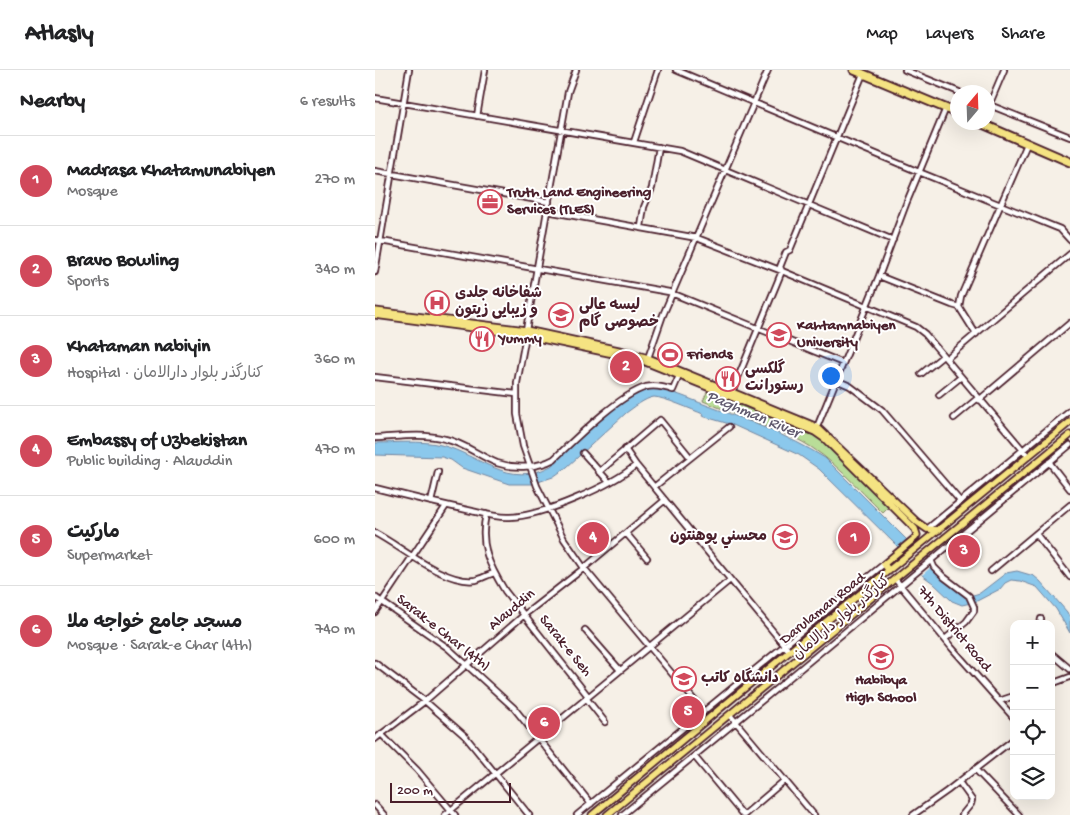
<!DOCTYPE html>
<meta charset="utf-8">
<style>
:root{--surface:#fff;--page:#f6f6f6;--text:#202124;--muted:#757577;--line:#e0e0e0;--accent:#d1495b}
body{margin:0;font-family:"Gochi Hand","Playpen Sans Arabic",sans-serif;background:var(--page);color:var(--text)}
.controls{position:absolute;right:15px;bottom:15px;display:grid;overflow:hidden;border-radius:10px;box-shadow:0 5px 20px #0002}
.controls button{width:45px;height:45px;display:grid;place-items:center;padding:0;border:0;border-bottom:1px solid var(--line);background:var(--surface);color:var(--text);font:25px sans-serif}
.compass{position:absolute;left:575px;top:15px;width:45px;height:45px;border-radius:50%;background:var(--surface);box-shadow:0 5px 20px #0002;rotate:19deg}
.scale{position:absolute;left:15px;bottom:12px;width:121px;box-sizing:border-box;padding-left:5px;border:2px solid #4a1f2b;border-top:0;font-size:14px;line-height:18px;white-space:nowrap;color:#4a1f2b;-webkit-text-stroke:4px #fff;paint-order:stroke}
.you{position:absolute;left:455px;top:305px;width:18px;height:18px;margin:-12px;border:4px solid #fff;border-radius:50%;background:#1a73e8;box-shadow:0 0 0 8px #1a73e833}
.badge{display:grid;place-items:center;width:32px;height:32px;border-radius:50%;background:var(--accent);color:#fff;font-size:16px;font-weight:700}
.pin{position:absolute;translate:-50% -50%;border:2px solid #fff;box-shadow:0 1px 5px #0006}
.list{margin:0;padding:0;list-style:none}
h2{display:flex;justify-content:space-between;align-items:center;height:65px;margin:0;padding:0 20px;font-size:21px}
h2 small{font-size:16px;font-weight:400;color:var(--muted)}
.list li{display:grid;grid-template-columns:32px 1fr auto;gap:15px;align-items:center;box-sizing:border-box;height:90px;padding:0 20px;border-top:1px solid var(--line)}
.list b{display:block;font-size:19px;white-space:nowrap}
.list p{margin:0;font-size:16px;white-space:nowrap;color:var(--muted)}
.list em{font-size:16px;font-style:normal;color:var(--muted)}
.icon{flex:none;width:28px;height:28px;fill:none;stroke:currentColor;stroke-width:2;stroke-linecap:round;stroke-linejoin:round}
.map{position:relative;flex:none;width:695px;height:745px;overflow:hidden}
header{display:flex;align-items:center;gap:30px;box-sizing:border-box;height:70px;padding:0 25px;background:var(--surface);border-bottom:1px solid var(--line)}
header strong{font-size:24px}
nav{display:flex;gap:28px;margin-inline-start:auto;font-size:18px}
main{display:flex}
aside{flex:1;background:var(--surface)}
.map>svg:first-child{display:block}
</style>
<header>
<strong>Atlasly</strong>
<nav><a>Map</a><a>Layers</a><a>Share</a></nav>
</header>
<main>
<aside>
<h2>Nearby<small>6 results</small></h2>
<ul class="list">
<li><span class="badge">1</span><div><b>Madrasa Khatamunabiyen</b><p>Mosque</p></div><em>270 m</em></li>
<li><span class="badge">2</span><div><b>Bravo Bowling</b><p>Sports</p></div><em>340 m</em></li>
<li><span class="badge">3</span><div><b>Khataman nabiyin</b><p>Hospital · کنارگذر بلوار دارالامان</p></div><em>360 m</em></li>
<li><span class="badge">4</span><div><b>Embassy of Uzbekistan</b><p>Public building · Alauddin</p></div><em>470 m</em></li>
<li><span class="badge">5</span><div><b>مارکیت</b><p>Supermarket</p></div><em>600 m</em></li>
<li><span class="badge">6</span><div><b>مسجد جامع خواجه ملا</b><p>Mosque · Sarak-e Char (4th)</p></div><em>740 m</em></li>
</ul>
</aside>
<div class="map">
<svg width="695" height="745" viewBox="0 0 695 745">
<rect width="100%" height="100%" fill="#f6f0e7"/>
<filter id="ink" filterUnits="userSpaceOnUse"><feTurbulence type="fractalNoise" baseFrequency=".02" numOctaves="2"/><feDisplacementMap in="SourceGraphic" scale="10" xChannelSelector="R" yChannelSelector="G"/><feConvolveMatrix kernelMatrix="1 2 1 2 8 2 1 2 1" color-interpolation-filters="sRGB"/></filter>
<g filter="url(#ink)">
<path fill="#b9dd98" stroke="#827e62" d="M332,322L434,363L445,369L515,436L508,443C482,418 457,387 424,370L328,331Z"/>
<path fill="#8bc8ec" stroke="#71849f" d="M276,319C295,319 314,329 331,335C371,350 413,365 450,388L533,471L560,503L591,527L605,523L631,503L642,501L659,506L665,511L692,542L695,549V563L681,539L662,517L645,511L636,510L630,513L625,519L600,532L587,535L577,531L558,513L547,505L524,478L444,399L424,385L358,355L327,346L328,344C318,340 288,327 279,327C270,328 258,338 251,343L192,397L178,407L157,414H134L87,398L76,390L67,387L0,385V373C22,373 45,370 66,375C105,385 133,419 176,396L239,338L266,322Z"/>
<path fill="#f6f0e7" d="M533,471L555,498L547,505L524,478Z"/>
<g fill="none" stroke-linecap="round" stroke-linejoin="round">
<defs>
<path id="minor" d="M301,0L544,102L680,157L685,159L695,170
M530,0L584,22
M0,28L305,81L518,170
M612,34L695,67
M612,40L629,0
M102,46L110,0
M259,72L283,0
M0,101L174,132
M172,141L322,168L407,201L541,257L550,264L653,386
M266,157L269,137L277,118L284,77
M0,170L294,222L468,293
M0,202L34,0
M504,206L577,235L584,237L601,264
M584,237L586,226L652,74
M151,260L193,22L201,0
M151,265L142,313V344L148,376L162,416L189,469L209,498L329,642
M273,288L288,245L393,0
M571,289L695,184
M546,304L568,286
M0,307L141,324
M461,310L475,316L507,340L585,431
M357,322L407,201L405,197L411,182L415,180L488,4
M564,325L586,307
M604,330L695,253
M579,348L603,328
M442,357L504,206L531,134L571,38
M0,368C23,367 47,363 70,369C89,373 104,386 122,393C140,399 163,398 179,389C200,369 244,325 271,317C280,315 289,317 298,320L304,306
M250,379L261,395L415,582
M208,383L234,412
M674,392L695,419
M224,402L285,350L315,387
M279,417L354,357
M0,418C32,426 64,434 97,441C109,444 123,448 135,447C167,446 236,416 261,395
M56,432L63,402
M111,444C104,475 114,495 130,521L213,626
M552,459L695,341
M0,463C27,477 70,515 101,510C107,508 113,505 119,503
M251,463L272,488
M661,464L695,507
M556,490L559,497L569,507L594,526L599,537V541L591,552L570,569
M616,501L695,435
M520,509L577,578L639,648
M0,527L73,578L139,638L216,734
M0,542L71,436
M665,554L666,549
M210,560L245,600
M676,583L695,599
M0,593L50,631L90,666L154,745
M676,614L695,607
M211,628L230,652
M624,631L639,626
M355,645L439,745
M6,664L42,700L80,745
M0,669L50,631L149,545L209,498L290,430
M319,686L368,745
M600,699L644,745
M584,712L597,730L596,734L587,745
M0,735L9,745
M70,745L355,510
M202,745L509,494
M247,745L407,614L695,375
M369,745L410,710
M538,745L572,721L639,669"/>
<path id="major" d="M0,241L151,260L248,281L273,288L303,300L442,357L542,452L552,459L564,460
M0,245L143,264L253,287L268,291L335,318L440,362L450,369L540,459L542,465L540,468L509,494L514,501
M217,745L365,622L695,352
M232,745L695,365"/>
<path id="highway" d="M479,0L582,43
M603,52L695,92"/>
</defs>
<use href="#minor" stroke="#4a1f2b" stroke-width="8"/>
<use href="#major" stroke="#4a1f2b" stroke-width="9"/>
<use href="#highway" stroke="#4a1f2b" stroke-width="11"/>
<use href="#minor" stroke="#fff" stroke-width="4.5"/>
<use href="#major" stroke="#f5e382" stroke-width="5.5"/>
<use href="#highway" stroke="#f5e382" stroke-width="7"/>
</g>
</g>
<defs>
<symbol id="office-ring" viewBox="-11 -11 22 22"><circle r="9.5" fill="#fff" stroke="#d1495b" stroke-width="1.5"/><path d="M-6-3h4V-5.5h4V-3h4V5H-6ZM-1-4.5V-3h2v-1.5ZM-6 0V1H6V0Z" fill="#d1495b"/></symbol>
<symbol id="hospital-ring" viewBox="-11 -11 22 22"><circle r="9.5" fill="#fff" stroke="#d1495b" stroke-width="1.5"/><path d="M-5-5h3v3.5h4V-5h3V5h-3V1.5h-4V5h-3Z" fill="#d1495b"/></symbol>
<symbol id="school-ring" viewBox="-11 -11 22 22"><circle r="9.5" fill="#fff" stroke="#d1495b" stroke-width="1.5"/><path d="M0-5L7-2L0 1L-7-2ZM-4 1L0 2.5L4 1V4Q0 6-4 4Z" fill="#d1495b"/></symbol>
<symbol id="university-ring" viewBox="-11 -11 22 22"><circle r="9.5" fill="#fff" stroke="#d1495b" stroke-width="1.5"/><path d="M0-5L7-2L0 1L-7-2ZM-4 1L0 2.5L4 1V4Q0 6-4 4Z" fill="#d1495b"/></symbol>
<symbol id="restaurant-ring" viewBox="-11 -11 22 22"><circle r="9.5" fill="#fff" stroke="#d1495b" stroke-width="1.5"/><path d="M-5-6h1v4h1v-4h1v4h1v-4h1v5L-1.5 .5V6h-2V.5L-5-1ZM5-6V6H3V1.5H1.5Q1.5-4 5-6Z" fill="#d1495b"/></symbol>
<symbol id="stadium-ring" viewBox="-11 -11 22 22"><circle r="9.5" fill="#fff" stroke="#d1495b" stroke-width="1.5"/><path d="M0-5a6.5 5 0 1 0 0 10a6.5 5 0 1 0 0-10ZM-3.5-1.8h7v3.6h-7Z" fill="#d1495b"/></symbol>
</defs>
<g fill-rule="evenodd">
<use href="#office-ring" x="101" y="118" width="28" height="28"/>
<use href="#hospital-ring" x="48" y="219" width="28" height="28"/>
<use href="#school-ring" x="172" y="231" width="28" height="28"/>
<use href="#university-ring" x="390" y="251" width="28" height="28"/>
<use href="#restaurant-ring" x="93" y="255" width="28" height="28"/>
<use href="#stadium-ring" x="281" y="271" width="28" height="28"/>
<use href="#restaurant-ring" x="339" y="295" width="28" height="28"/>
<use href="#university-ring" x="396" y="453" width="28" height="28"/>
<use href="#school-ring" x="492" y="573" width="28" height="28"/>
<use href="#university-ring" x="295" y="595" width="28" height="28"/>
</g>
<g text-anchor="middle" dominant-baseline="central" stroke-width="4" stroke-linejoin="round" paint-order="stroke">
<g font-size="15" font-weight="bold" fill="#4a1f2b" stroke="#fff" text-anchor="start">
<text x="132" y="123">Truth Land Engineering<tspan x="132" dy="17">Services (TLES)</tspan></text>
<text x="80" y="224">شفاخانه جلدی<tspan x="80" dy="17">و زیبایی زیتون</tspan></text>
<text x="204" y="236">لیسه عالی<tspan x="204" dy="17">خصوصی گام</tspan></text>
<text x="422" y="256">Kahtamnabiyen<tspan x="422" dy="17">University</tspan></text>
<text x="124" y="269">Yummy</text>
<text x="312" y="285">Friends</text>
<text x="370" y="300">گلکسی<tspan x="370" dy="17">رستورانت</tspan></text>
<text x="392" y="467" text-anchor="end">محسني پوهنتون</text>
<text x="326" y="609">دانشگاه کاتب</text>
<text x="506" y="611" text-anchor="middle">Habibya<tspan x="506" dy="17">High School</tspan></text>
</g>
<g font-size="15" fill="#4a1f2b" stroke="#fff">
<text transform="translate(448 539) rotate(-39)">Darulaman Road</text>
<text transform="translate(137 540) rotate(-40)">Alauddin</text>
<text transform="translate(467 548) rotate(-40)">کنارگذر بلوار دارالامان</text>
<text transform="translate(579 559) rotate(50)">7th District Road</text>
<text transform="translate(68 563) rotate(38)">Sarak-e Char (4th)</text>
<text transform="translate(190 576) rotate(51)">Sarak-e Seh</text>
</g>
<g font-size="16" font-style="italic" fill="#615a6f" stroke="#fff">
<text transform="translate(378 346) rotate(23)">Paghman River</text>
</g>
</g>
</svg>
<div class="controls">
<button>+</button>
<button>−</button>
<button><svg class="icon" aria-label="locate" viewBox="0 0 24 24"><circle cx="12" cy="12" r="6"/><path d="M12 2v4M12 18v4M2 12h4M18 12h4"/></svg></button>
<button><svg class="icon" aria-label="layers" viewBox="0 0 24 24"><path d="M12 4l9 5-9 5-9-5zM3 14l9 5 9-5"/></svg></button>
</div>
<svg class="compass" viewBox="-18 -18 36 36"><path d="M0-13l5 13h-10z" fill="#e53935"/><path d="M0 13l5-13h-10z" fill="#757577"/></svg>
<div class="scale">200 m</div>
<div class="you"></div>
<div class="pin badge" style="left:479px;top:468px">1</div>
<div class="pin badge" style="left:251px;top:297px">2</div>
<div class="pin badge" style="left:589px;top:481px">3</div>
<div class="pin badge" style="left:218px;top:468px">4</div>
<div class="pin badge" style="left:313px;top:642px">5</div>
<div class="pin badge" style="left:169px;top:653px">6</div>
</div>
</main>
